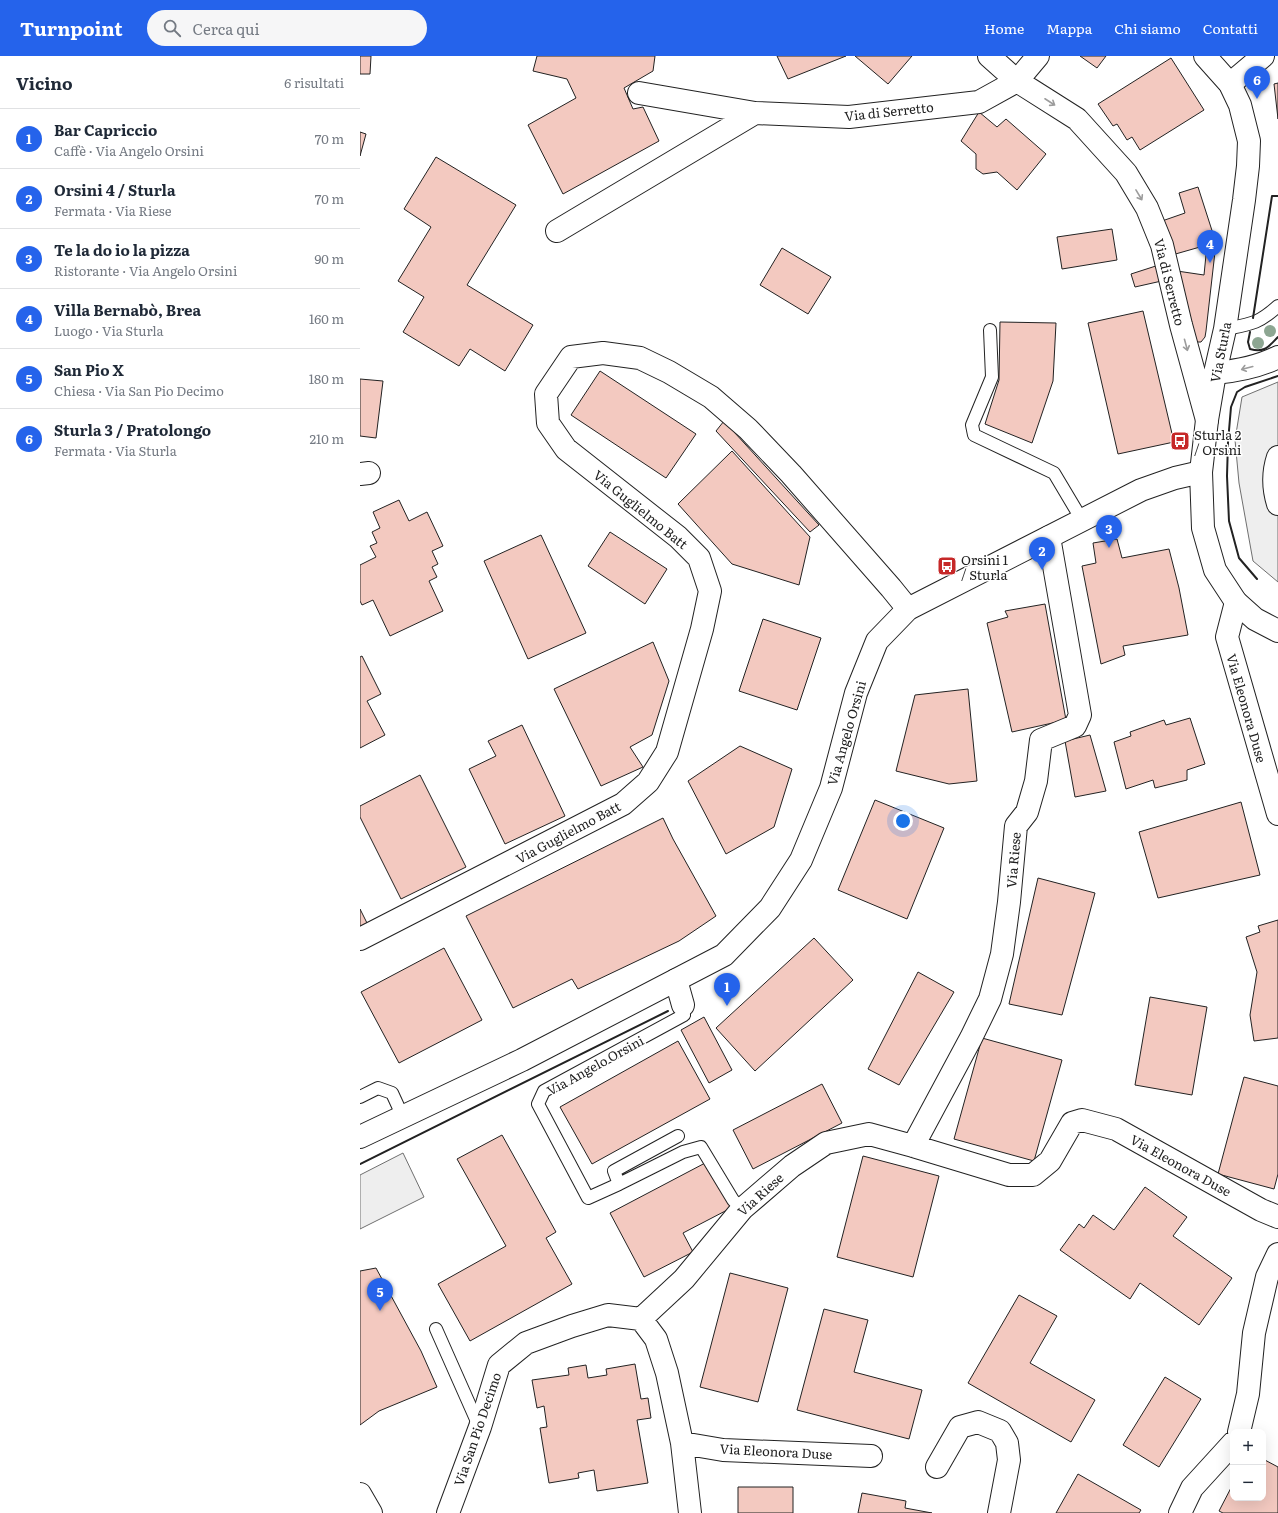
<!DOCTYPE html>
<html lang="it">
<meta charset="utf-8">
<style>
:root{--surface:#fff;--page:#f6f6f7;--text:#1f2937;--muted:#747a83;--line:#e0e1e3;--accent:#2563eb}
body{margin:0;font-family:Literata,serif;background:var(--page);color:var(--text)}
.controls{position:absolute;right:12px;bottom:12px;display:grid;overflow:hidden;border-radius:8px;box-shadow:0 4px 16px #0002}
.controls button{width:36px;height:36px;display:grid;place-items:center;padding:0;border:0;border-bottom:1px solid var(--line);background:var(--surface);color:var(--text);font:20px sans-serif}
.you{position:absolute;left:543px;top:765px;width:14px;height:14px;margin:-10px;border:3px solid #fff;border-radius:50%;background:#1a73e8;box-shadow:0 0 0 6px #1a73e833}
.badge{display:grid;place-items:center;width:26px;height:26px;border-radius:50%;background:var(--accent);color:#fff;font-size:13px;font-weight:700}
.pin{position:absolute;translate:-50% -33px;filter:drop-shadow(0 1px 2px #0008)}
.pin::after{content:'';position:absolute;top:21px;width:14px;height:12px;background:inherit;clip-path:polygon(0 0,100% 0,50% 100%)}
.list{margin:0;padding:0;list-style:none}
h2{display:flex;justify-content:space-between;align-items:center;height:52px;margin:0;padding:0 16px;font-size:17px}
h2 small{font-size:13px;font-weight:400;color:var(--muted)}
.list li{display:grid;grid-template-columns:26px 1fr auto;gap:12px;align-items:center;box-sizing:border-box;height:60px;padding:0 16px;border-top:1px solid var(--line)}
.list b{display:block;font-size:15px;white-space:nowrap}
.list p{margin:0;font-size:13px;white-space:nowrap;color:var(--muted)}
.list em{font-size:13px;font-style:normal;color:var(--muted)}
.icon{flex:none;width:22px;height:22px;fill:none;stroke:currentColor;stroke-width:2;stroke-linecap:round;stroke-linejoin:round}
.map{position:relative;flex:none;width:918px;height:1457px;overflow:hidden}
header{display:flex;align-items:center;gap:24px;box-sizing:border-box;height:56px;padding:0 20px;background:var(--accent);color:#fff}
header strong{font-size:19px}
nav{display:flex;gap:22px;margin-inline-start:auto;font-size:14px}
.search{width:280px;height:36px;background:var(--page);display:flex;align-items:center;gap:10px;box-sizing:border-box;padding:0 14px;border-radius:22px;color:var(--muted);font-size:15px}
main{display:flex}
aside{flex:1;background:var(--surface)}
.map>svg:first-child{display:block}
</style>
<header>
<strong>Turnpoint</strong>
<div class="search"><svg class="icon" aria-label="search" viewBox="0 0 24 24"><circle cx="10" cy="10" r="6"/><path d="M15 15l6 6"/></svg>Cerca qui</div>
<nav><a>Home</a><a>Mappa</a><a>Chi siamo</a><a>Contatti</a></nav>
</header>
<main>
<aside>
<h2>Vicino<small>6 risultati</small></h2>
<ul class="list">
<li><span class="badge">1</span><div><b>Bar Capriccio</b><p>Caffè · Via Angelo Orsini</p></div><em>70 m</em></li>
<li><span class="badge">2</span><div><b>Orsini 4 / Sturla</b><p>Fermata · Via Riese</p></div><em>70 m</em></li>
<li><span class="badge">3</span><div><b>Te la do io la pizza</b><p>Ristorante · Via Angelo Orsini</p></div><em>90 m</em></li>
<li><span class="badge">4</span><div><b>Villa Bernabò, Brea</b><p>Luogo · Via Sturla</p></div><em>160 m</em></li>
<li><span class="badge">5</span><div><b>San Pio X</b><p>Chiesa · Via San Pio Decimo</p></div><em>180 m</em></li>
<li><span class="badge">6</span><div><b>Sturla 3 / Pratolongo</b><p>Fermata · Via Sturla</p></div><em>210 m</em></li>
</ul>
</aside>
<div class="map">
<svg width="918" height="1457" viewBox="0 0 918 1457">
<rect width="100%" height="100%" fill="#fff"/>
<path fill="#eee" stroke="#6f6f6f" d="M918,326V526L893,505L879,427L875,384L882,341Z
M43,1097L64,1141L0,1173V1119Z"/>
<path fill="#f3c9c0" stroke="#222" fill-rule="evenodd" d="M0,0H11L10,18H0Z
M177,0H295L293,15L264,32L273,53L283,51L299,85L203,138L168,69L216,42L207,23L173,15Z
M417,0H486L428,23Z
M495,0H552L528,28Z
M720,0H746L737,12Z
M811,2L844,54L780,94L772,81L767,84L757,68L753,70L738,48Z
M918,27V63L914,28Z
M619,56L637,71L646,63L686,98L657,134L637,116L623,118L616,113V98L601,85Z
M0,76L6,78L0,100Z
M76,101L156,149L107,229L173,269L145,315L110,293L99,310L43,276L64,241L38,225L71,171L44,153Z
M838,131L856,187L846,275L845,281L841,286H837L835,283L802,165L825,157L819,137ZM847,189L844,219L817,215L812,199Z
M752,173L757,204L702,213L697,181Z
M422,192L471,221L448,258L400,229Z
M802,208L806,224L775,231L771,218Z
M783,255L814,386L758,398L728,267Z
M640,266L696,267L693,325L672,387L625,368L639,324Z
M240,315L336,378L306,422L211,359Z
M0,323L23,325L16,382L0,380Z
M364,365L459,469L450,476L356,375Z
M372,395L450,481L439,529L372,508L318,448Z
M39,444L49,465L67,456L83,490L72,495L78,508L72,511L77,521L69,525L83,555L30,580L13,544L2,549L0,545V509L16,501L10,490L17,487L12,476L20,472L13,456Z
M250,476L307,513L285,548L228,510Z
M181,479L226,577L168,603L124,505Z
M757,483L762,502L809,493L819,532L828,579L763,590L765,599L741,608L722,510L736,507L733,487Z
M685,548L706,664L652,676L627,567L648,561L645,555Z
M403,563L461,582L437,654L379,635Z
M293,586L309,625L292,679L270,691L283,711L241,730L194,633Z
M2,600L21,638L7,645L25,679L0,692V601Z
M608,633L617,725L589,728L536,715L555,639Z
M830,662L845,708L827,714V724L795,732L793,724L766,733L754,686L771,680L770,676L804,664L806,669Z
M162,669L205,760L145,788L109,713L136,700L128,685Z
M730,679L746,735L715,741L705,685Z
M380,690L432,713L414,771L366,798L328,725Z
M60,719L106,811L41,843L0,761V750Z
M515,744L584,772L547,863L478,834Z
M881,746L900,819L798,842L779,776Z
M303,762L313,783L356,860L319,885L218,933L212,923L153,952L106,860Z
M678,822L735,837L702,959L649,948Z
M0,853L9,871L0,876Z
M918,864V982L894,985L890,959L897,916L886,881L900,876L898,870Z
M454,882L493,924L395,1015L356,972Z
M84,892L122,964L39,1007L1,936Z
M558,916L594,936L539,1029L508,1013Z
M790,941L847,951L832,1039L775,1029Z
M344,961L372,1014L349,1027L321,974Z
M622,982L702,1004L674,1105L594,1083Z
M318,985L350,1043L232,1108L200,1051Z
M884,1021L918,1030V1118L914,1133L858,1118Z
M462,1028L482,1067L393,1113L373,1074Z
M142,1079L196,1176L186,1182L212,1228L110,1285L78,1228L146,1190L97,1103Z
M503,1100L579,1120L553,1221L477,1201Z
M347,1106L371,1152L323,1177L333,1196L284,1221L250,1157Z
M785,1131L827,1161L813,1180L872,1222L839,1269L780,1227L770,1243L700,1194L719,1168L724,1172L733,1159L754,1174Z
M16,1212L61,1295L77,1331L19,1355L0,1369V1215Z
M370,1217L428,1232L398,1346L340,1331Z
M659,1239L697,1260L670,1307L735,1344L711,1386L608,1327Z
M464,1253L508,1264L494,1316L562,1334L549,1383L437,1354Z
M275,1308L281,1343L288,1342L291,1362L277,1364L288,1427L237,1435L234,1414L218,1417L219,1422L189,1427L180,1372L187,1371L184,1350L177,1352L172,1324L209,1319L208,1312L226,1309L228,1322L247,1319L246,1313Z
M805,1321L841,1343L799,1411L763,1389Z
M903,1403L918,1411V1457H863L859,1455L873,1428V1442H903Z
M718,1418L781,1454L779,1457H696Z
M378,1431H433V1457H378Z
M502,1437L546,1445L545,1452L572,1457H498Z"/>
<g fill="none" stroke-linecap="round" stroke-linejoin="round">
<defs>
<path id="lane" d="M865,273C891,268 898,268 918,250
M630,274L632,321L612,369L614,379L694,417L722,464
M323,949L324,959L184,1035L178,1048L228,1142L259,1128L323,1096L341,1091L373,1144L382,1153
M0,1041L18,1032L32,1037L43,1061
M259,1128L254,1115L318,1080
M76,1273L119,1370"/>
<path id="street" d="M629,0L657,25L717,63L766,117L787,152L802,189L821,269L847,364
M870,28L903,0
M279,37L395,57L489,61L619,46L657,25L678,0
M197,175L395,57
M855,317C877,315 898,311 918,301
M918,401C913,416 913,432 918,448
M0,418L9,417
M876,546L867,581L918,758
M0,883L263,748L288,726L307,696L342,573L350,535L339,502L318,481L206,393L188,367L186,338L211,301L243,297L280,302L309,316L351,341L388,373L431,418L531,532L548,553
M316,924L323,949
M553,1090L611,982L630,943L642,898L649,846L656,770L667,756L676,725L681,684L715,670L720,659L689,481
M281,1263L324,1223L382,1153L432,1110L466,1087L509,1078L553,1090L649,1119H673L690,1105L712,1067L722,1064L756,1073L901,1154L918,1161
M879,1376L888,1338L894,1277L907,1221L918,1198
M322,1387L363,1394L511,1400
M577,1411L600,1371L618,1366L640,1375L647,1387L649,1404L639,1457
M0,1438L11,1457
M88,1457L120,1371L139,1309L166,1287L212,1270L248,1259L281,1263L296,1283L307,1317L322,1387L330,1457
M820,1457L832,1432L873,1387"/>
<path id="secondary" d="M845,0L870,28L880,49L889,85L888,110L884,144L865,273L855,317L847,364L841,416L843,472L855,514L876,546L895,563L918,575
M0,1081L162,1004L364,899L410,852L441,804L471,732L496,637L517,585L548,553L781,434L815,422L841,416"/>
</defs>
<use href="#lane" stroke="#222" stroke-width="14"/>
<use href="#street" stroke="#222" stroke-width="24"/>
<use href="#secondary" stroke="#222" stroke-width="24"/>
<use href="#lane" stroke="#fff" stroke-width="12"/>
<use href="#street" stroke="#fff" stroke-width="22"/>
<use href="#secondary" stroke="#fff" stroke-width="22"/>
<path stroke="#222" stroke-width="2" d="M893,262L912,140H918
M890,276L888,286L890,293C905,297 908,291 918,281
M897,523L879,502L869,465L867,420L868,386L871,351L877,336L885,331L918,320
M0,1108L308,955"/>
</g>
<g fill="#8da692">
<circle cx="910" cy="275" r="6"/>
<circle cx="898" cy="287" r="6"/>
</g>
<defs><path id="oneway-shaft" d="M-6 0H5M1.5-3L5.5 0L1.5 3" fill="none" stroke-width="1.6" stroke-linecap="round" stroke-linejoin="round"/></defs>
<g stroke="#9c9c9c">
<use href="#oneway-shaft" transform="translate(690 46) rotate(33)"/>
<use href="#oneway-shaft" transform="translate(779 139) rotate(59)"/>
<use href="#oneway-shaft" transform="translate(826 289) rotate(75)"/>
<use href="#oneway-shaft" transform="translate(887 312) rotate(165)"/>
</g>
<defs>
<symbol id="bus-square" viewBox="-11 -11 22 22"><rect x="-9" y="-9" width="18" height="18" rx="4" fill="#c62828" stroke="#fff"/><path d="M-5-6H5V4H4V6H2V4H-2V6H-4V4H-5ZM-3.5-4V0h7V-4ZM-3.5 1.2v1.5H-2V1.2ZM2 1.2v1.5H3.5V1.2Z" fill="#fff"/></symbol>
</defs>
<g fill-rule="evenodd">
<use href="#bus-square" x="809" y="374" width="22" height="22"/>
<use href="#bus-square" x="576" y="499" width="22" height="22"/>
</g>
<g text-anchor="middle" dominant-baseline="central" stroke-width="3" stroke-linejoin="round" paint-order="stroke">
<g font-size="13" fill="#222" stroke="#fff">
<text transform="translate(529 55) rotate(-6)">Via di Serretto</text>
<text transform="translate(810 226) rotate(76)">Via di Serretto</text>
<text transform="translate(860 296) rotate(-79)">Via Sturla</text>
<text transform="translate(281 453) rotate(39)">Via Guglielmo Batt</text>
<text transform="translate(887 652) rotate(74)">Via Eleonora Duse</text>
<text transform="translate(486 677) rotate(-74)">Via Angelo Orsini</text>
<text transform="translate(208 776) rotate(-28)">Via Guglielmo Batt</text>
<text transform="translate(653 804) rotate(-85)">Via Riese</text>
<text transform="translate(235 1009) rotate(-29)">Via Angelo Orsini</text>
<text transform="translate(821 1109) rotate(29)">Via Eleonora Duse</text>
<text transform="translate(400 1138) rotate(-42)">Via Riese</text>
<text transform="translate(117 1373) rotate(-71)">Via San Pio Decimo</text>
<text transform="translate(416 1395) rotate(3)">Via Eleonora Duse</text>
</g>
<g font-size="13" fill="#222" stroke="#fff" text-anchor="start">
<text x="834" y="378">Sturla 2<tspan x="834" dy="15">/ Orsini</tspan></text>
<text x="601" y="503">Orsini 1<tspan x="601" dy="15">/ Sturla</tspan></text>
</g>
</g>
</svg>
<div class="controls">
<button>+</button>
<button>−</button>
</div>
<div class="you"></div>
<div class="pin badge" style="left:367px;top:950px">1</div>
<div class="pin badge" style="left:682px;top:514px">2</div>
<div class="pin badge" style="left:749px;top:492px">3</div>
<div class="pin badge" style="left:850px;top:207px">4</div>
<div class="pin badge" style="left:20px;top:1255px">5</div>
<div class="pin badge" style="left:897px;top:43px">6</div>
</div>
</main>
